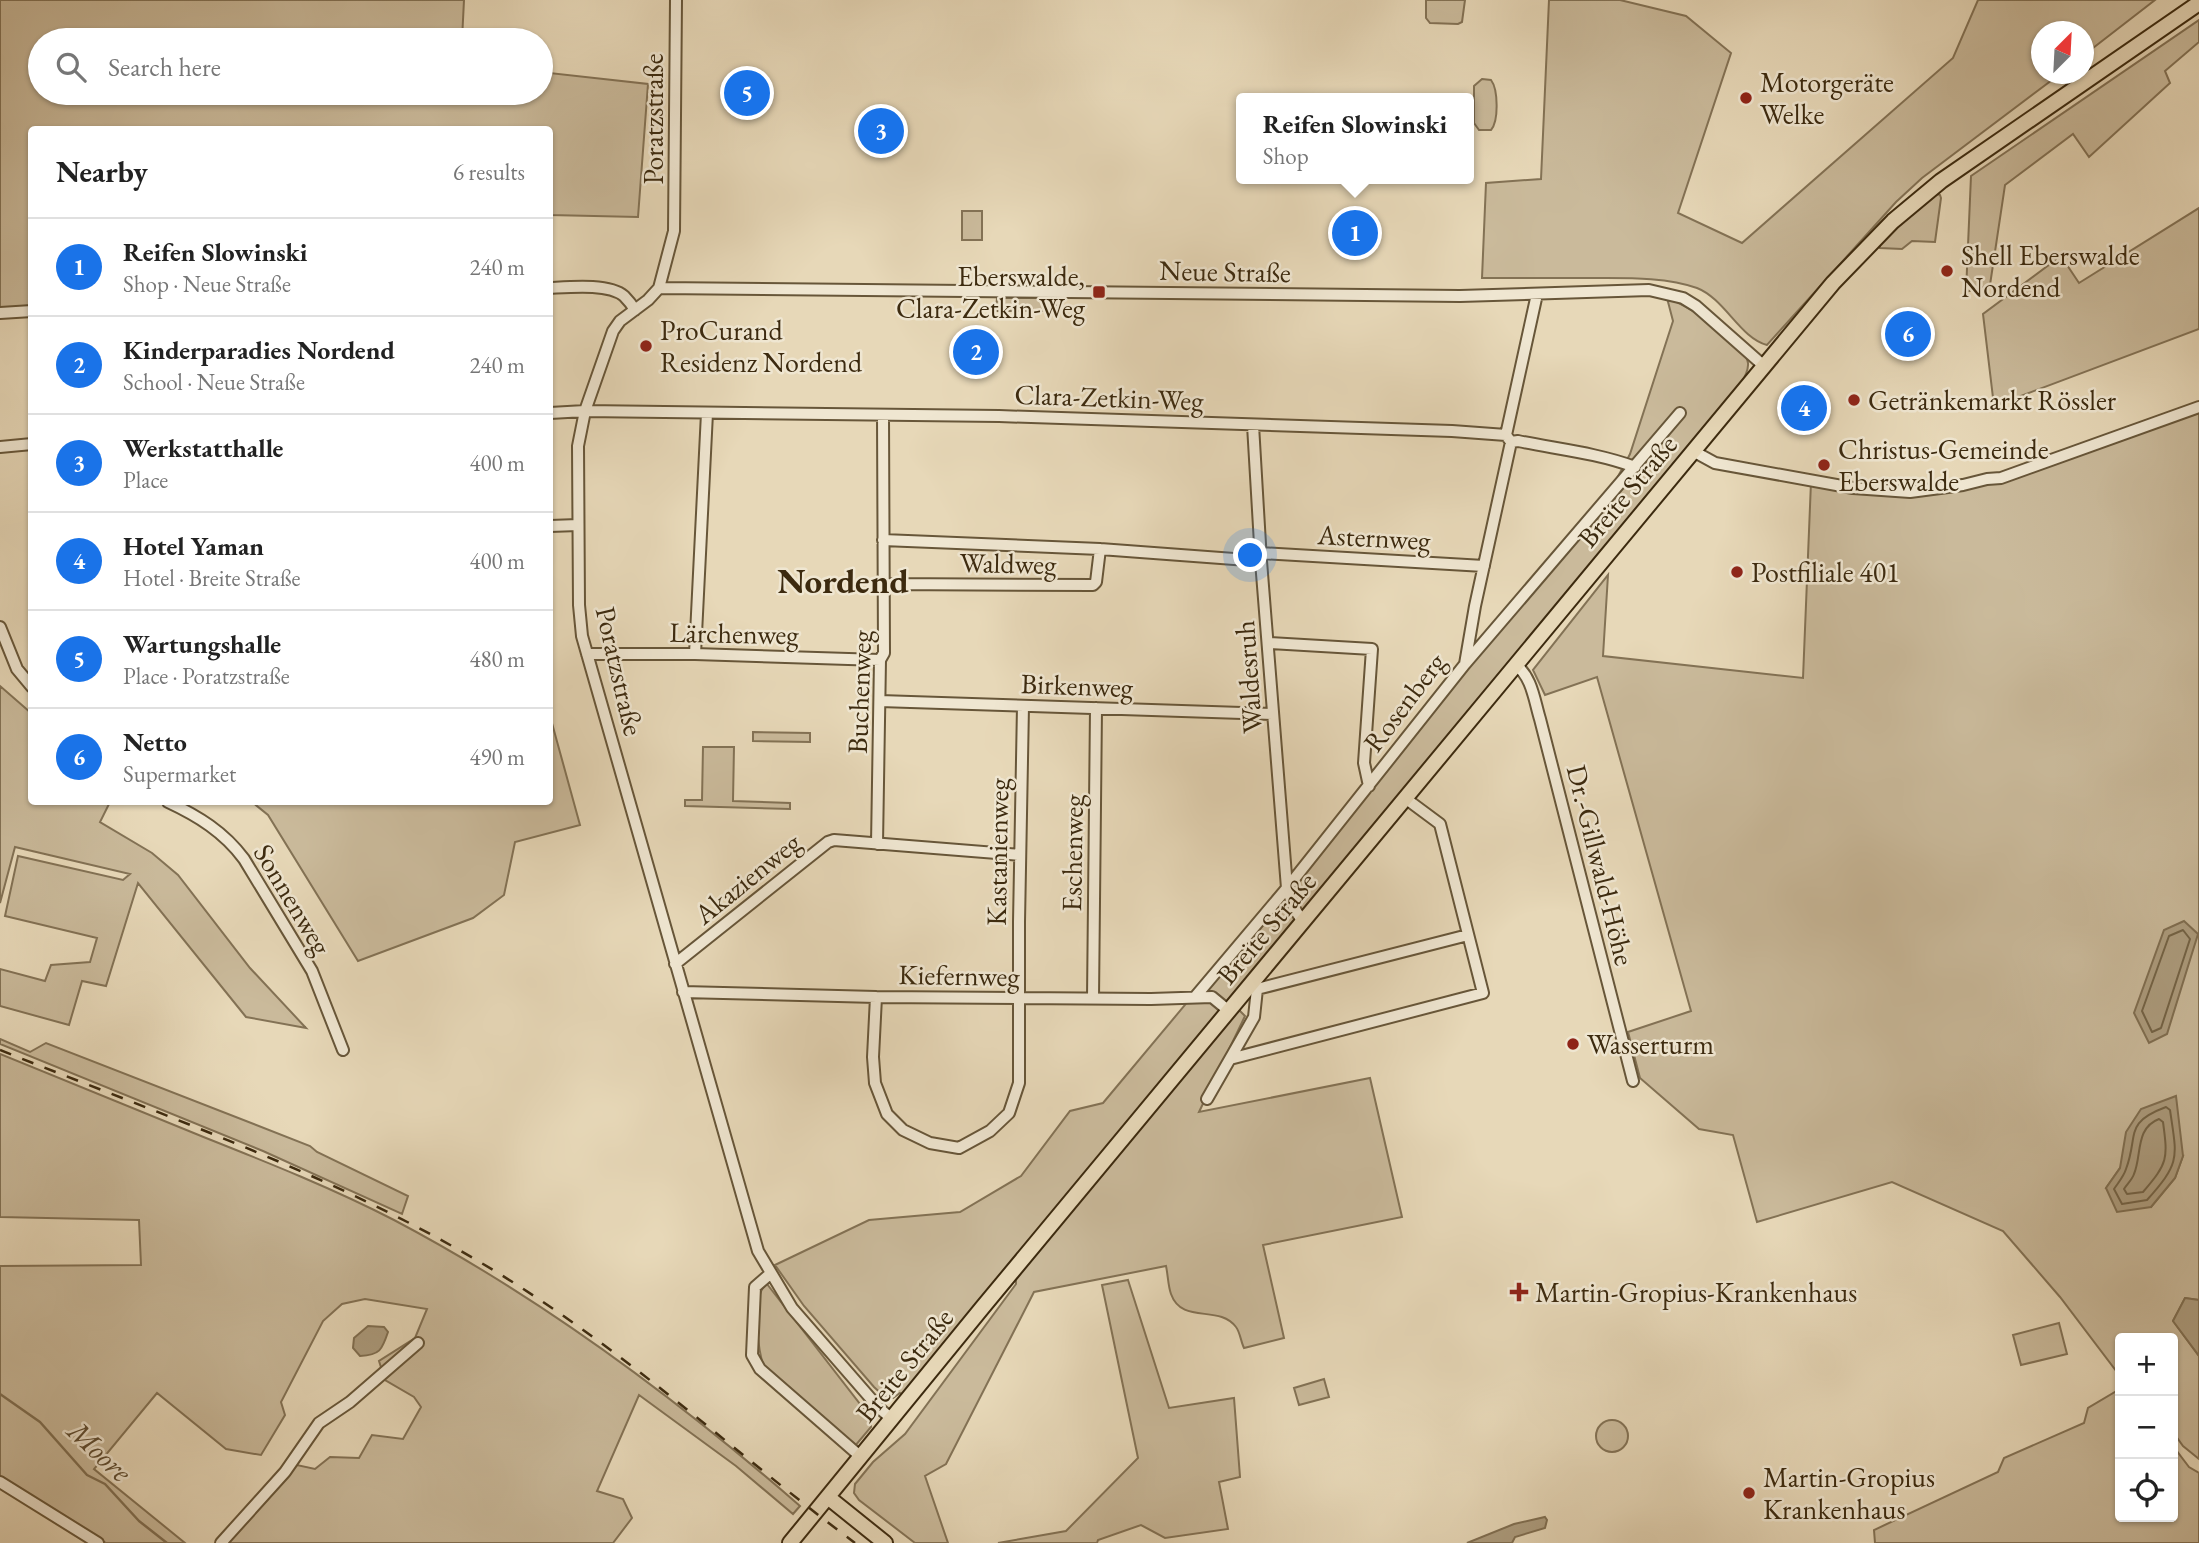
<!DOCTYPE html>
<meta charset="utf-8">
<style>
:root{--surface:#fff;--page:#f6f6f6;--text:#222;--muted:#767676;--line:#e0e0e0;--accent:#1a73e8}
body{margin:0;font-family:"EB Garamond",serif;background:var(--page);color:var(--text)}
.controls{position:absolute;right:21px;bottom:21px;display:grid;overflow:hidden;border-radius:7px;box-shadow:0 2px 5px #0004}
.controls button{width:63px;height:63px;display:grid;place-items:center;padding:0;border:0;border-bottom:2px solid var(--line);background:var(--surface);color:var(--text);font:35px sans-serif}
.compass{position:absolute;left:2031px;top:21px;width:63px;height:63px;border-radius:50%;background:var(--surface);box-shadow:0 2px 5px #0004;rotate:24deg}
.you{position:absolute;left:1251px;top:556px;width:24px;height:24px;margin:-18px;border:5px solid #fff;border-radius:50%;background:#1a73e8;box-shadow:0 0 0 10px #1a73e833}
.badge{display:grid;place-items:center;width:46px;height:46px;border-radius:50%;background:var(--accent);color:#fff;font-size:23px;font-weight:700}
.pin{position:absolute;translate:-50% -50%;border:4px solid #fff;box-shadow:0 2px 7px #0006}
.popup{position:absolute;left:1236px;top:93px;width:238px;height:91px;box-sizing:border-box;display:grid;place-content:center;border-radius:7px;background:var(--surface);filter:drop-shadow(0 2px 5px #0005);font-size:23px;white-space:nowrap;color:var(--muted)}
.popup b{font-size:26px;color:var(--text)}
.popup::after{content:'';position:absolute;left:50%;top:100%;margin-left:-14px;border:14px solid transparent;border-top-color:var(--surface)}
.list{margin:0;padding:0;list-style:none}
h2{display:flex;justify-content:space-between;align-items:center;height:91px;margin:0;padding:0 28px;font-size:30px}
h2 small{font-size:23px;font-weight:400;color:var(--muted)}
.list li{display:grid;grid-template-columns:46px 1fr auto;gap:21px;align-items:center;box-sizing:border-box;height:98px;padding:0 28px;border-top:2px solid var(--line)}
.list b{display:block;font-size:26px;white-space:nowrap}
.list p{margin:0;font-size:23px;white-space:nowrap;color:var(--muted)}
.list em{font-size:23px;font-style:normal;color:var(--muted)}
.icon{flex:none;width:38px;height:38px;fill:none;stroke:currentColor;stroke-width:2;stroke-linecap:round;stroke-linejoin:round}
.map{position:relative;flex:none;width:2199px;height:1543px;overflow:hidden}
.search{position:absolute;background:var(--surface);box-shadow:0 2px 5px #0004;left:28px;top:28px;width:525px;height:77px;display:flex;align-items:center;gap:18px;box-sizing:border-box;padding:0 24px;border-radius:38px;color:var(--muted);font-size:26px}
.panel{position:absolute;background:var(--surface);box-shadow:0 2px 5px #0004;left:28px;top:126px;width:525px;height:679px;border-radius:7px}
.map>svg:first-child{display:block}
</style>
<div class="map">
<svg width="2199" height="1543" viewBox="0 0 2199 1543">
<rect width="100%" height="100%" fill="#e7d8b8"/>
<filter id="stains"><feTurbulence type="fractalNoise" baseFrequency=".00286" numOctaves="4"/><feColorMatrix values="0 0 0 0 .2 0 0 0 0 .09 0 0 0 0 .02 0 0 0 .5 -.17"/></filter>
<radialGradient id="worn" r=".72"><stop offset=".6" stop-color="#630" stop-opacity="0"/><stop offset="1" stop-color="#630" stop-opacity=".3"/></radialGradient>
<path fill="#caba9b" stroke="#837255" stroke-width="2" fill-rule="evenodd" d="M0,0H464L462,40H40V93H541V72L648,84L638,217L550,215V130H32L31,311L0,313Z
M1426,0H1465L1462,22L1458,24L1430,23L1426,18Z
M1549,0H1620L1686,16L1731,53L1678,213L1742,243L1953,58L1978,0H2155L2084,55V32H2042V74H2060L1922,178L1896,202L1767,345C1740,338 1725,299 1697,288C1667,277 1627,278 1596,278C1558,278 1520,278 1482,278L1486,183L1541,179Z
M2199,20V42L2165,71L2170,83L2089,157L2073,134L2005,185L1990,285L1966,292L1971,176Z
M1482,79L1491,80C1498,89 1499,121 1491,130H1479L1474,123V86Z
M1935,193L1940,195L1941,198L1935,242L1912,241L1902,249L1880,248V242Z
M2199,208V329L1994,406L1983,314L2061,256L2079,283Z
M962,211H982V240H962Z
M997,298H1056V311H996Z
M1667,298C1686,304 1745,342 1748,363C1749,372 1742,382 1738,389L903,1395L900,1393L893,1398H886L874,1387L804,1306L775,1265L869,1220L960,1212L1021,1176L1070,1111L1103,1103L1291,878L1614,484L1630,454L1673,321Z
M2199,407V1300L2185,1298L2173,1321L2199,1356V1459L2183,1446L2173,1432V1338H2120V1376L2060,1297L2003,1231L1892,1182L1757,1222L1733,1135L1699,1129L1640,1078L1628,1032L1691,1011L1597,677L1545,695L1533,670L1608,575L1603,656L1803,678L1811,482L1853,488L1963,485ZM2183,1156L2175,1178L2151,1207L2106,1188L2120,1168Z
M0,686L31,713L32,802H110L100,822L152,853L178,875L250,968L306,1028L246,1017L138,883L106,986L82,981L69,1025L0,1006V969L45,981L51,965L90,962L97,938L5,916L18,856L123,880L130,874L15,847L0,903Z
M550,716L580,825L515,842L504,895L473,918L358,961L268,815L252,802H550Z
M753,732L810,733V742L753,741Z
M703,747H734L733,801L790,803V809L685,806V800H702Z
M1238,1009L1245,1016L1199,1112L1370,1078L1402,1217L1263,1245L1284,1338L1244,1348C1241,1342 1240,1332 1236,1327C1219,1304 1182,1325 1171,1294C1168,1286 1168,1275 1166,1266L1034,1292L946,1464L925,1476L948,1543H915L859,1500L854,1493L855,1484L873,1462L905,1434L1016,1284V1275Z
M0,1039L30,1052L46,1043L310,1146L317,1152L408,1196L402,1214L263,1151L0,1044Z
M0,1054C68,1082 137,1110 206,1138C269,1163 334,1189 394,1220C542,1298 675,1397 800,1506L793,1514L736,1466L639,1395L597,1491L623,1499L632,1518L613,1543H227L236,1529L297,1465L315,1469L330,1457L359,1458L372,1435L403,1439L421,1407L414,1397L385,1380L379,1361L415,1338L427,1309L365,1299L342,1304L323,1321L281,1402L285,1415L261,1455L226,1449L157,1393L94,1469L185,1543H106L0,1477V1266L141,1265L139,1220L0,1217Z
M1128,1280L1169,1408L1234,1398L1240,1477L1219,1482L1228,1529L1165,1538L1141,1525L1098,1540L1097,1543H998L1066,1531L1138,1458L1102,1285Z
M767,1284L870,1417L871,1427L855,1446L765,1369C757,1353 751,1294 767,1284Z
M2059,1323L2067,1354L2021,1365L2013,1335Z
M1324,1379L1329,1397L1299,1405L1294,1388Z
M2120,1389V1517H2173V1446L2189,1467L2199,1473V1543H1875L1874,1530L1998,1472L2004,1458L2084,1423L2088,1408Z
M1596 1436a16 16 0 1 1 32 0a16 16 0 1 1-32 0Z"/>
<path fill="#ad9d7f" stroke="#806f52" stroke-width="2" d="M2184,921L2198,934L2167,1034L2149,1043L2134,1013L2164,930Z
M2176,1096L2183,1156L2175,1178L2151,1207L2117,1212L2106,1188L2120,1168L2126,1132L2141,1109Z
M2185,1298L2199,1300V1356L2173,1321Z
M368,1326L384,1327L388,1332C382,1350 380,1355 360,1356L353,1348L354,1338Z
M1545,1517L1547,1520L1545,1528L1515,1537L1512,1543H1467L1514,1524Z"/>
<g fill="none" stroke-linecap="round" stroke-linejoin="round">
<path stroke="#746447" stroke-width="2" d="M2183,930L2190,939L2161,1028L2152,1032L2142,1011L2169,936Z
M2166,1107L2170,1110C2177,1158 2181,1162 2147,1200L2122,1204L2114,1189C2118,1183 2124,1176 2126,1169C2139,1135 2123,1123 2166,1107Z
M2159,1119L2163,1122C2168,1159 2168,1163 2143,1192L2127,1194L2124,1189C2127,1184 2132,1180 2134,1174C2142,1155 2135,1128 2159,1119Z"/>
<path stroke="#806f52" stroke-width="2.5" d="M0,1394L40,1422L87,1475L105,1484L139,1521L167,1543"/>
<defs>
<path id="minor" d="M676,0L674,231L659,288L648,300L620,321L613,331L585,411L578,446L579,605L582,636L758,1251L792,1308L879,1408L892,1419
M550,288C569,287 609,283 624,296C628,300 632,305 635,310
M659,288L1460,296L1649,290L1683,298L1696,306L1764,366
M0,313L32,311
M550,413L585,411L999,416L1452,431L1506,435
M1253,425L1261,561L1287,888L1294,908L1303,922
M1511,442L1518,441C1557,449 1597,453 1635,467
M0,447L32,444
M1693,451L1715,463L1853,488L1910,492L1963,485L1987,479L2001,478L2199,407
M550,526L578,525
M883,540L1100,549L1261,561
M1261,553L1484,566
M885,584L1093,585L1096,582L1100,549
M0,627L17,669L32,687
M1269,643L1372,649L1364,763L1369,786
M587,654H695L880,660
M695,654L707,413
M1465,664L1475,606L1511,442L1506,435L1537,294
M1515,664C1532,677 1534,699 1540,719L1633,1081
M880,701L1273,714
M168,802C198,816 224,832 244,859L312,971L343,1050
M877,844L880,660L884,653L883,415
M675,964L828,842L834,840L1020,855
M1251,984L1257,989L1468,935
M683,992L876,997L1151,999L1212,997L1229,1011
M876,997L873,1057L875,1083L887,1114L903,1130L930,1143L959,1148L990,1131L1009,1113L1019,1083V922L1023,706
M1195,997L1287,888L1465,664L1680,413
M1093,999L1096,708
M1230,1059L1483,993L1440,824L1405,798
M1207,1099L1254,1017L1257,989
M770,1274L755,1287L752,1355L760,1369L861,1457
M0,1482L98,1543
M221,1543L285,1472L319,1423L350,1402L418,1343"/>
<path id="major" d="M829,1498L885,1543
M790,1543L982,1308L1833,283L1893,221L1941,181L2199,3"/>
</defs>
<use href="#minor" stroke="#675639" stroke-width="14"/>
<use href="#major" stroke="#3c2a0f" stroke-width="18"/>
<use href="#minor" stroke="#efe6d1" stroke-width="10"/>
<use href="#major" stroke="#e7d8b8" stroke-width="14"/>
<path stroke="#3c2a0f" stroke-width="2.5" stroke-dasharray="12 12" stroke-linecap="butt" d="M0,1050C182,1123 373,1188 537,1298C649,1372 748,1463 855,1543"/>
</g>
<g fill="#8f2418" stroke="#efe6d1" stroke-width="2.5">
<circle cx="1746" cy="98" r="7"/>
<circle cx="1947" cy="271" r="7"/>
<rect x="1092" y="285" width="14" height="14" rx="3.5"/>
<circle cx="646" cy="346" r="7"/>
<circle cx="1854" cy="400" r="7"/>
<circle cx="1824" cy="465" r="7"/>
<circle cx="1737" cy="572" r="7"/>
<circle cx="1573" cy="1044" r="7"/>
<path d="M1515.5 1281.5h7v7h7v7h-7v7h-7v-7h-7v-7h7z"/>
<circle cx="1749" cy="1493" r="7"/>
</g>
<g text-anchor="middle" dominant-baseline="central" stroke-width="5" stroke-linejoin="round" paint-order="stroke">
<g font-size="28" fill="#3c2a0f" stroke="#efe6d1" text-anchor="start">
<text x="1760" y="82">Motorgeräte<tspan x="1760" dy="32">Welke</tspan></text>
<text x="1961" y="255">Shell Eberswalde<tspan x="1961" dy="32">Nordend</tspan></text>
<text x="1085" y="276" text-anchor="end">Eberswalde,<tspan x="1085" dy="32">Clara-Zetkin-Weg</tspan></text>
<text x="660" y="330">ProCurand<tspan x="660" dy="32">Residenz Nordend</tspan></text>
<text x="1868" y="400">Getränkemarkt Rössler</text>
<text x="1838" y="449">Christus-Gemeinde<tspan x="1838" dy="32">Eberswalde</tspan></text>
<text x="1751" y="572">Postfiliale 401</text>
<text x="1587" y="1044">Wasserturm</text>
<text x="1535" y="1292">Martin-Gropius-Krankenhaus</text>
<text x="1763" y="1477">Martin-Gropius<tspan x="1763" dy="32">Krankenhaus</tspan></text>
</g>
<g font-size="28" fill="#3c2a0f" stroke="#efe6d1">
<text transform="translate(653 119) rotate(-90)">Poratzstraße</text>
<text transform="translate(1225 271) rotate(1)">Neue Straße</text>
<text transform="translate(1109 397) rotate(2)">Clara-Zetkin-Weg</text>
<text transform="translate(1627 491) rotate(-50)">Breite Straße</text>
<text transform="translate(1374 537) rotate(3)">Asternweg</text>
<text transform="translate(1008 563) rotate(1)">Waldweg</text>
<text transform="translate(734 633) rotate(1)">Lärchenweg</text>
<text transform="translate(620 671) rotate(77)">Poratzstraße</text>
<text transform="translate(1248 677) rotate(-94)">Waldesruh</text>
<text transform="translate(1077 685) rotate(2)">Birkenweg</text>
<text transform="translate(859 692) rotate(-88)">Buchenweg</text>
<text transform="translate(1404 702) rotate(-53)">Rosenberg</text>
<text transform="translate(997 852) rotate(-89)">Kastanienweg</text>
<text transform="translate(1072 853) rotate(-89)">Eschenweg</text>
<text transform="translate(1601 865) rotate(76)">Dr.-Gillwald-Höhe</text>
<text transform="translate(747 878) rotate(-39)">Akazienweg</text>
<text transform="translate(293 899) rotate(59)">Sonnenweg</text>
<text transform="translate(1266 928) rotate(-50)">Breite Straße</text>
<text transform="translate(959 975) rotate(1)">Kiefernweg</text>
<text transform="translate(904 1365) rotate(-51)">Breite Straße</text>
</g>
<g font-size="30" font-style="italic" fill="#5e4c31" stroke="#efe6d1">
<text transform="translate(100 1451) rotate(43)">Moore</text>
</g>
<g font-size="35" font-weight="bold" fill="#3c2a0f" stroke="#efe6d1">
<text x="843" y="580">Nordend</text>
</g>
</g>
<rect width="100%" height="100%" filter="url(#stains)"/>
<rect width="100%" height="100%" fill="url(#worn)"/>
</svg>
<div class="controls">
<button>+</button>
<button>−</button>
<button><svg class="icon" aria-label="locate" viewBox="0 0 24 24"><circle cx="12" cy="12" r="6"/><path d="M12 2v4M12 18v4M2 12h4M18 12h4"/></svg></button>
</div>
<svg class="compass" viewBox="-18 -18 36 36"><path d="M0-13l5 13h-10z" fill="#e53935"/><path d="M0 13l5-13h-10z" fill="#767676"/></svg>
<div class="you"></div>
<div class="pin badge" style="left:1355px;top:233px">1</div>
<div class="popup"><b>Reifen Slowinski</b>Shop</div>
<div class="pin badge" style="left:976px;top:352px">2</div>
<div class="pin badge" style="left:881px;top:131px">3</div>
<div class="pin badge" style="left:1804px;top:408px">4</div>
<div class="pin badge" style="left:747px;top:93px">5</div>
<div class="pin badge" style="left:1908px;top:334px">6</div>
<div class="search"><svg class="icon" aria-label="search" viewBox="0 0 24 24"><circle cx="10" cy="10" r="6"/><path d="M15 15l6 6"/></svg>Search here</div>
<section class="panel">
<h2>Nearby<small>6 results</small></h2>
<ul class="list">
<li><span class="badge">1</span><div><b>Reifen Slowinski</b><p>Shop · Neue Straße</p></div><em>240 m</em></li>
<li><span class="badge">2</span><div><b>Kinderparadies Nordend</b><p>School · Neue Straße</p></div><em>240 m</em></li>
<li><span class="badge">3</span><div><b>Werkstatthalle</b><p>Place</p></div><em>400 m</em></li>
<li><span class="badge">4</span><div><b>Hotel Yaman</b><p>Hotel · Breite Straße</p></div><em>400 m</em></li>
<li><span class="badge">5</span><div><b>Wartungshalle</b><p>Place · Poratzstraße</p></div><em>480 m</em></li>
<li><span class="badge">6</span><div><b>Netto</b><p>Supermarket</p></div><em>490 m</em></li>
</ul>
</section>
</div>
